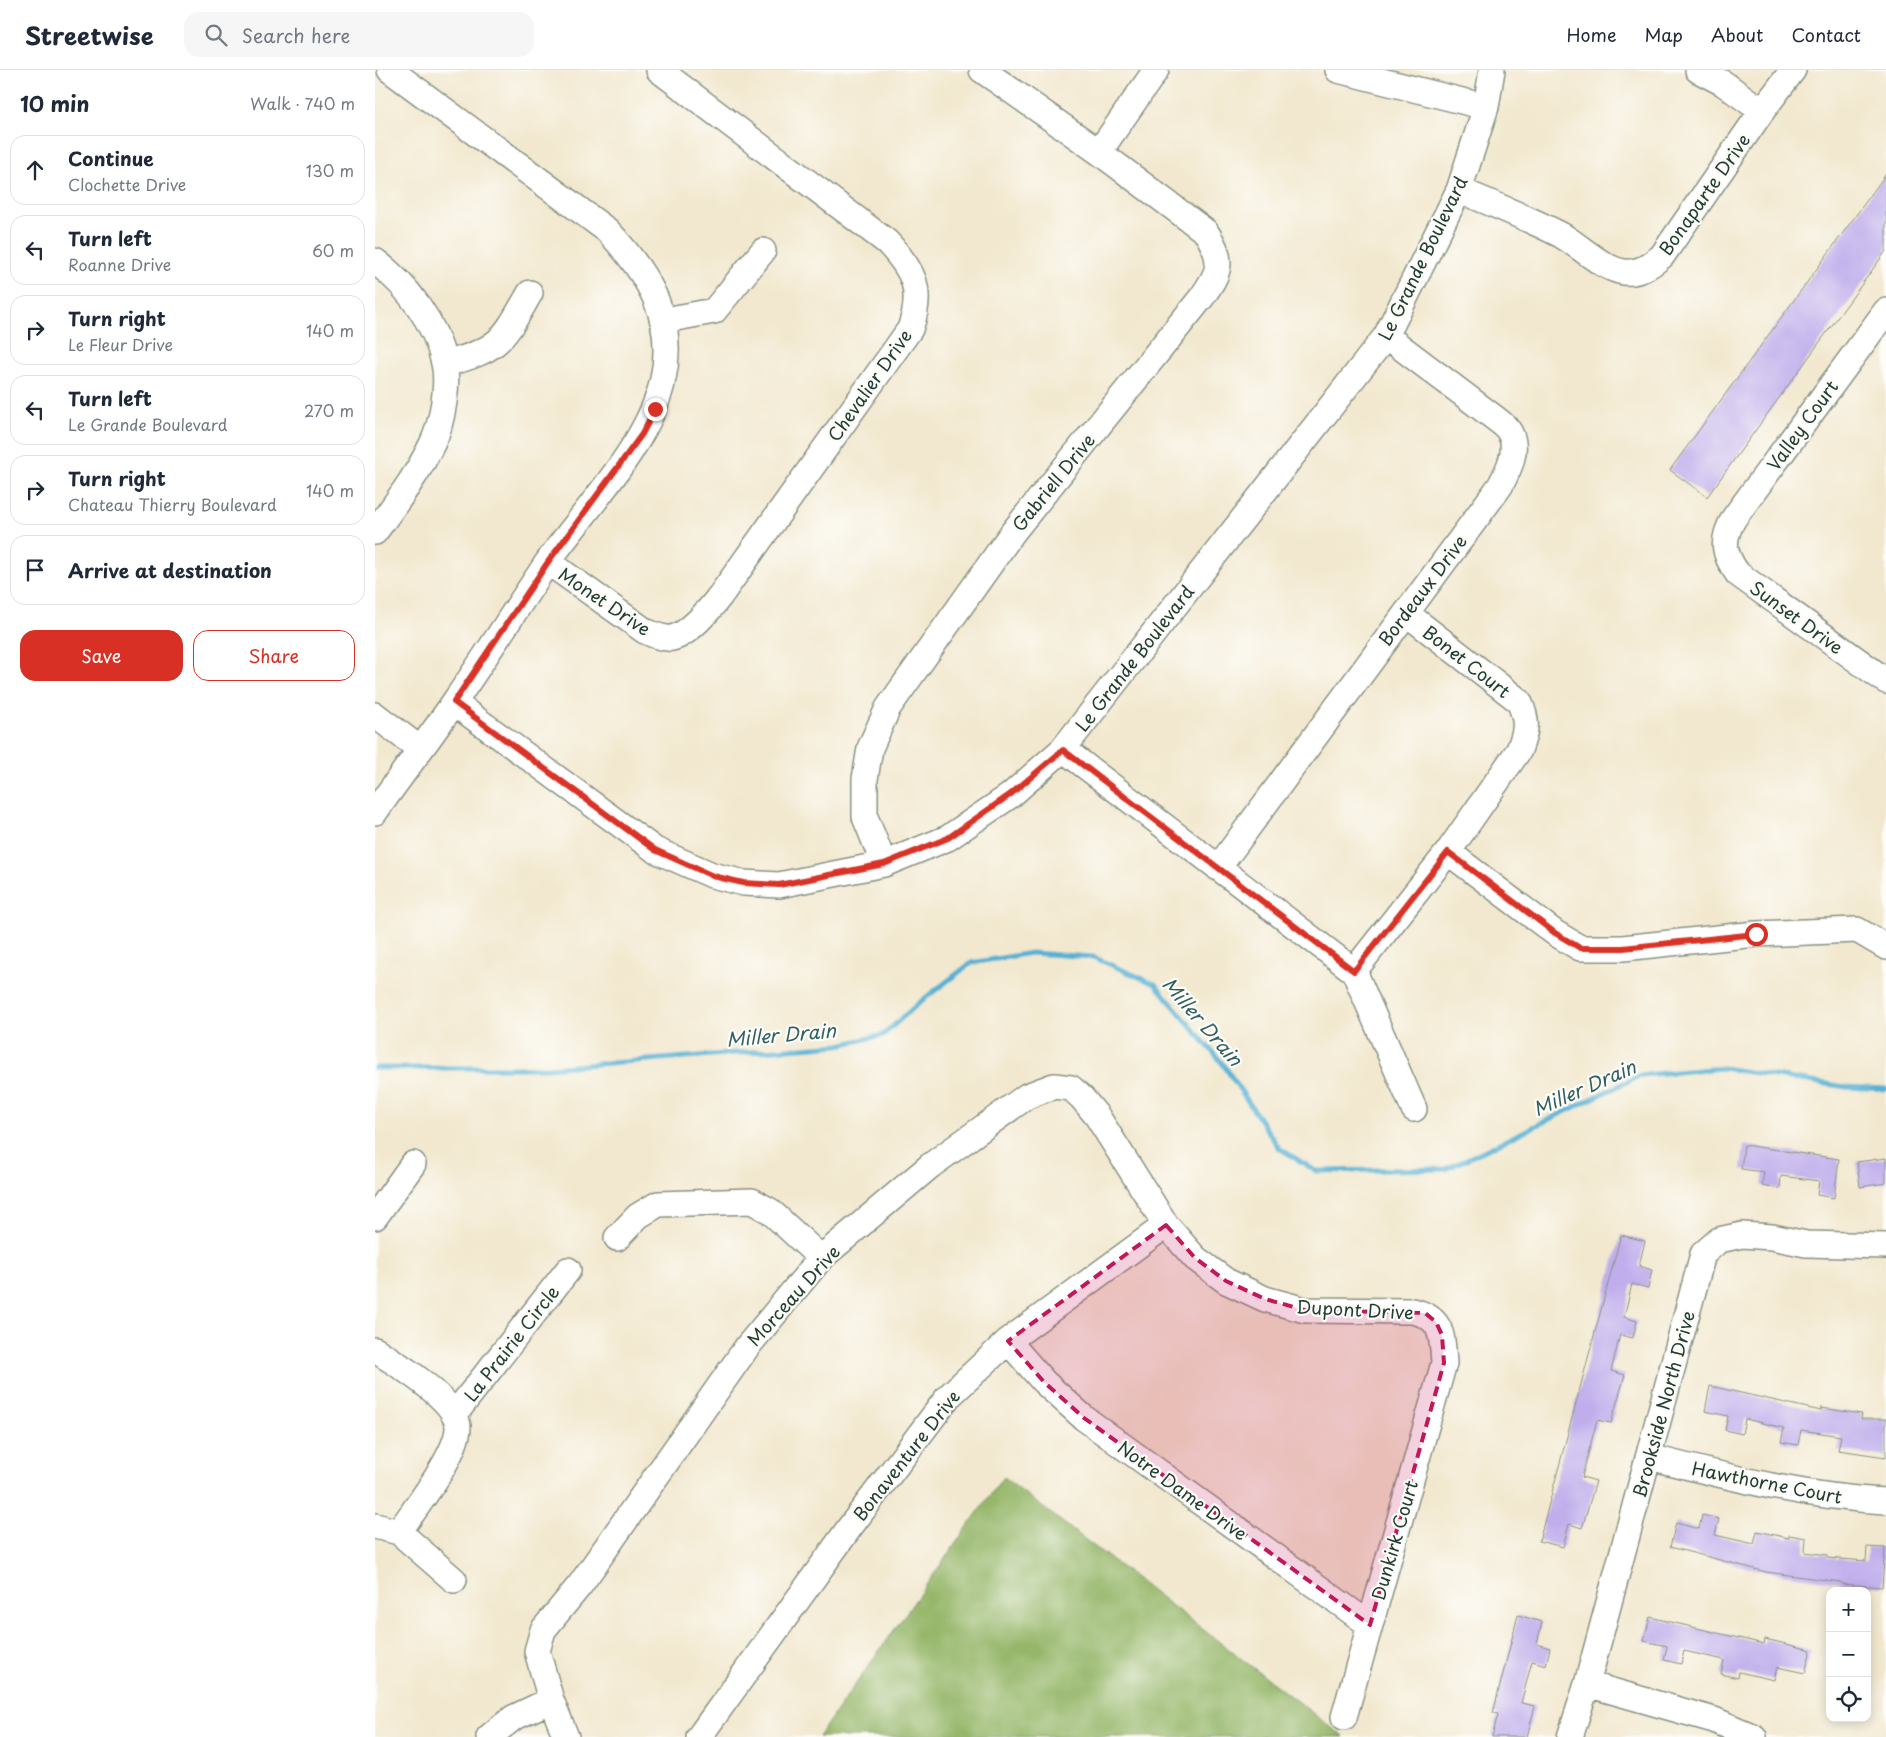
<!DOCTYPE html>
<meta charset="utf-8">
<style>
:root{--surface:#fff;--page:#f6f6f7;--text:#1f2937;--muted:#747a83;--line:#e0e1e3;--accent:#d93025}
body{margin:0;font-family:"Playpen Sans",sans-serif;background:var(--page);color:var(--text)}
.controls{position:absolute;right:15px;bottom:15px;display:grid;overflow:hidden;border-radius:10px;box-shadow:0 2px 12px #0003}
.controls button{width:45px;height:45px;display:grid;place-items:center;padding:0;border:0;border-bottom:1px solid var(--line);background:var(--surface);color:var(--text);font:25px sans-serif}
.stop{position:absolute;width:15px;height:15px;margin:-11px;border:4px solid #d93025;border-radius:50%;background:#fff}
.stop.end{background:#d93025;border-color:#fff;box-shadow:0 1px 5px #0008}
.list{margin:0;padding:0;list-style:none}
h2{display:flex;justify-content:space-between;align-items:center;height:65px;margin:0;padding:0 20px;font-size:21px}
h2 small{font-size:16px;font-weight:400;color:var(--muted)}
.list li{display:grid;grid-template-columns:32px 1fr auto;gap:15px;align-items:center;box-sizing:border-box;height:70px;margin:0 10px 10px;padding:0 10px;border:1px solid var(--line);border-radius:15px}
.list b{display:block;font-size:19px;white-space:nowrap}
.list p{margin:0;font-size:16px;white-space:nowrap;color:var(--muted)}
.list em{font-size:16px;font-style:normal;color:var(--muted)}
.actions{display:flex;gap:10px;padding:15px 20px}
.actions a{flex:1;padding:11px 0;border:1px solid var(--accent);border-radius:15px;text-align:center;font-size:18px;color:var(--accent)}
.actions .main{background:var(--accent);color:#fff}
.icon{flex:none;width:28px;height:28px;fill:none;stroke:currentColor;stroke-width:2;stroke-linecap:round;stroke-linejoin:round}
.map{position:relative;flex:none;width:1511px;height:1667px;overflow:hidden}
header{display:flex;align-items:center;gap:30px;box-sizing:border-box;height:70px;padding:0 25px;background:var(--surface);border-bottom:1px solid var(--line)}
header strong{font-size:24px}
nav{display:flex;gap:28px;margin-inline-start:auto;font-size:18px}
.search{width:350px;height:45px;background:var(--page);display:flex;align-items:center;gap:12px;box-sizing:border-box;padding:0 18px;border-radius:15px;color:var(--muted);font-size:19px}
main{display:flex}
aside{flex:1;background:var(--surface)}
.map>svg:first-child{display:block}
</style>
<header>
<strong>Streetwise</strong>
<div class="search"><svg class="icon" aria-label="search" viewBox="0 0 24 24"><circle cx="10" cy="10" r="6"/><path d="M15 15l6 6"/></svg>Search here</div>
<nav><a>Home</a><a>Map</a><a>About</a><a>Contact</a></nav>
</header>
<main>
<aside>
<h2>10 min<small>Walk · 740 m</small></h2>
<ul class="list">
<li><svg class="icon" aria-label="ahead" viewBox="0 0 24 24"><path d="M12 20V5M6 11l6-6 6 6"/></svg><div><b>Continue</b><p>Clochette Drive</p></div><em>130 m</em></li>
<li><svg class="icon" aria-label="left" viewBox="0 0 24 24"><path d="M17 20v-9H6M10 6l-5 5 5 5"/></svg><div><b>Turn left</b><p>Roanne Drive</p></div><em>60 m</em></li>
<li><svg class="icon" aria-label="right" viewBox="0 0 24 24"><path d="M7 20v-9h11M14 6l5 5-5 5"/></svg><div><b>Turn right</b><p>Le Fleur Drive</p></div><em>140 m</em></li>
<li><svg class="icon" aria-label="left" viewBox="0 0 24 24"><path d="M17 20v-9H6M10 6l-5 5 5 5"/></svg><div><b>Turn left</b><p>Le Grande Boulevard</p></div><em>270 m</em></li>
<li><svg class="icon" aria-label="right" viewBox="0 0 24 24"><path d="M7 20v-9h11M14 6l5 5-5 5"/></svg><div><b>Turn right</b><p>Chateau Thierry Boulevard</p></div><em>140 m</em></li>
<li><svg class="icon" aria-label="arrive" viewBox="0 0 24 24"><path d="M6 21V4h12l-3 4 3 4H6"/></svg><div><b>Arrive at destination</b></div></li>
</ul>
<div class="actions"><a class="main">Save</a><a>Share</a></div>
</aside>
<div class="map">
<svg width="1511" height="1667" viewBox="0 0 1511 1667">
<rect width="100%" height="100%" fill="#fdfcf7"/>
<filter id="ink" filterUnits="userSpaceOnUse"><feTurbulence type="fractalNoise" baseFrequency=".02" numOctaves="2"/><feDisplacementMap in="SourceGraphic" scale="10" xChannelSelector="R" yChannelSelector="G"/><feConvolveMatrix kernelMatrix="1 2 1 2 8 2 1 2 1" color-interpolation-filters="sRGB"/></filter>
<filter id="wash" filterUnits="userSpaceOnUse"><feTurbulence type="fractalNoise" baseFrequency=".0096" numOctaves="4" result="noise"/><feDisplacementMap in="SourceGraphic" scale="20" xChannelSelector="R" yChannelSelector="G"/><feGaussianBlur stdDeviation="1.12" result="paint"/><feColorMatrix in="noise" values="0 0 0 0 0 0 0 0 0 0 0 0 0 0 0 0 0 1.4 0 .05"/><feComposite in="paint" operator="in"/></filter>
<g filter="url(#wash)">
<rect width="100%" height="100%" fill="#f2e8cf"/>
<path fill="#96b76b" stroke="#5a7a50" d="M628,1407L969,1667H443Z"/>
<g fill="none" stroke-linecap="round" stroke-linejoin="round">
<path stroke="#56b1d4" stroke-width="5" d="M0,998H172L464,975L508,965L545,932L596,893L656,883L718,887L780,914L848,994L904,1078L941,1101L1071,1099L1266,1005L1348,998L1471,1017L1511,1019"/>
</g>
<g id="blocks">
<path fill="#c0aeec" d="M1511,104V181L1332,427L1295,400Z
M1369,1075L1464,1089L1459,1128L1442,1125L1444,1111L1406,1106L1405,1119L1387,1116L1389,1102L1366,1099Z
M1511,1088V1113L1485,1117L1482,1092Z
M1246,1165L1270,1171L1264,1196L1277,1200L1273,1218L1257,1214L1249,1247L1262,1251L1258,1268L1245,1265L1236,1301L1250,1305L1245,1322L1236,1353L1222,1350L1207,1407L1221,1411L1216,1428L1207,1458L1194,1454L1188,1477L1164,1471Z
M1335,1316L1446,1341V1338L1487,1344L1486,1349H1511V1387L1463,1380L1466,1366L1426,1360L1423,1375L1406,1372L1409,1358L1370,1349L1367,1364L1350,1360L1353,1346L1330,1341Z
M1327,1445L1344,1449L1340,1465L1379,1474L1382,1461L1414,1468V1465L1431,1468L1430,1482L1453,1485L1452,1488L1491,1491L1492,1477L1510,1478L1507,1517L1466,1514V1512L1391,1502L1295,1477L1301,1453L1324,1459Z
M1143,1545L1167,1552L1162,1574L1175,1578L1171,1595L1157,1591L1146,1633L1160,1636L1152,1667H1117L1123,1644L1118,1643Z
M1275,1547L1389,1574L1390,1569L1436,1580L1430,1603L1402,1597L1399,1610L1364,1602L1363,1608L1346,1604L1349,1590L1309,1581L1306,1594L1289,1590L1292,1576L1269,1571Z"/>
</g>
</g>
<g filter="url(#ink)">
<use href="#blocks" fill-opacity="0" stroke="#889282" stroke-width="1"/>
<g fill="none" stroke-linecap="round" stroke-linejoin="round">
<defs>
<path id="minor" d="M963,0L1111,37
M1323,0L1348,13L1387,41
M724,82L781,0
M1084,120C1118,134 1153,148 1186,165C1204,175 1229,200 1249,202C1264,204 1276,195 1287,186L1387,41L1418,0
M0,191C32,215 61,253 69,293C74,314 67,353 58,372C43,404 21,433 0,462
M1511,241L1359,448C1346,470 1348,484 1363,504L1511,611
M290,250L339,241L388,181
M70,294C126,279 127,271 155,223
M173,492L270,561C279,565 288,569 297,568C313,565 336,538 345,526L535,259C549,220 539,201 512,172L284,0
M79,633L280,780L337,805L369,813L404,815L509,794L573,768L636,725L688,679L1011,266L1084,120L1111,37L1117,0
M0,645L45,679
M688,679L979,901L1039,1039
M0,742C26,705 54,669 80,631C111,586 141,539 172,493C210,439 275,373 288,309C301,248 273,204 233,161L15,0
M1073,782L1180,863L1205,878H1248L1381,864L1482,860L1511,877
M509,794L490,747V709L495,678L513,638L638,462L827,227C846,200 849,191 831,162L724,82L607,0
M843,798L1125,416C1133,401 1144,380 1135,363C1133,358 1125,352 1121,349L1011,266
M979,901L1073,782L1144,680C1152,659 1153,651 1144,631L1031,543
M0,1147L38,1094
M242,1168L263,1146L283,1134L377,1131L395,1141L446,1188
M633,1271L669,1312L709,1348L995,1555
M0,1280C21,1293 81,1330 83,1356C84,1383 40,1438 24,1462
M79,1345L193,1200
M1274,1387C1353,1407 1430,1427 1511,1431
M0,1456L24,1462L79,1510
M1212,1614L1339,1650L1379,1667
M114,1667L138,1648L176,1630
M191,1667L176,1630L162,1581L168,1560L205,1515L372,1277L446,1188L555,1096L652,1026L679,1016L696,1018L707,1028L722,1046L791,1155L820,1188L851,1211L890,1229L930,1240L1037,1241C1068,1247 1067,1266 1069,1293L969,1647
M324,1667L475,1457L573,1327L633,1271L791,1155
M1195,1667L1212,1614L1328,1184L1344,1170L1367,1165L1397,1167L1431,1174L1511,1176"/>
</defs>
<use href="#minor" stroke="#889282" stroke-width="28"/>
<use href="#minor" stroke="#fff" stroke-width="25"/>
</g>
</g>
<g fill="none" stroke-linecap="round" stroke-linejoin="round" filter="url(#ink)">
<path stroke="#d93025" stroke-width="6" d="M280,339L267,364L173,492L79,632L280,780L338,806L368,813L404,815L509,794L573,768L636,724L688,680L979,901L1073,782L1180,863L1205,878H1248L1381,864"/>
</g>
<path fill="#c2185b" fill-opacity="0.2" stroke="#c2185b" stroke-width="4" stroke-dasharray="10 6" stroke-linejoin="round" d="M791,1155L820,1188L851,1211L890,1229L930,1240L1050,1243L1061,1252L1067,1265L1069,1293L995,1555L709,1348L669,1312L633,1271Z"/>
<g text-anchor="middle" dominant-baseline="central" stroke-width="4.5" stroke-linejoin="round" paint-order="stroke">
<g font-size="18" fill="#1f3d34" stroke="#fdfcf7">
<text transform="translate(1329 124) rotate(-55)">Bonaparte Drive</text>
<text transform="translate(1047 188) rotate(-64)">Le Grande Boulevard</text>
<text transform="translate(494 315) rotate(-55)">Chevalier Drive</text>
<text transform="translate(1427 355) rotate(-54)">Valley Court</text>
<text transform="translate(678 412) rotate(-51)">Gabriell Drive</text>
<text transform="translate(1047 520) rotate(-53)">Bordeaux Drive</text>
<text transform="translate(230 531) rotate(34)">Monet Drive</text>
<text transform="translate(1422 547) rotate(36)">Sunset Drive</text>
<text transform="translate(759 588) rotate(-52)">Le Grande Boulevard</text>
<text transform="translate(1092 591) rotate(38)">Bonet Court</text>
<text transform="translate(418 1225) rotate(-48)">Morceau Drive</text>
<text transform="translate(980 1239) rotate(3)">Dupont Drive</text>
<text transform="translate(136 1273) rotate(-52)">La Prairie Circle</text>
<text transform="translate(1288 1334) rotate(-75)">Brookside North Drive</text>
<text transform="translate(531 1385) rotate(-52)">Bonaventure Drive</text>
<text transform="translate(1392 1412) rotate(11)">Hawthorne Court</text>
<text transform="translate(808 1420) rotate(36)">Notre Dame Drive</text>
<text transform="translate(1019 1470) rotate(-74)">Dunkirk Court</text>
</g>
<g font-size="19" font-style="italic" fill="#306064" stroke="#fdfcf7">
<text transform="translate(828 951) rotate(49)">Miller Drain</text>
<text transform="translate(406 964) rotate(-5)">Miller Drain</text>
<text transform="translate(1209 1017) rotate(-24)">Miller Drain</text>
</g>
</g>
</svg>
<div class="controls">
<button>+</button>
<button>−</button>
<button><svg class="icon" aria-label="locate" viewBox="0 0 24 24"><circle cx="12" cy="12" r="6"/><path d="M12 2v4M12 18v4M2 12h4M18 12h4"/></svg></button>
</div>
<div class="stop" style="left:1381px;top:864px"></div>
<div class="stop end" style="left:280px;top:339px"></div>
</div>
</main>
